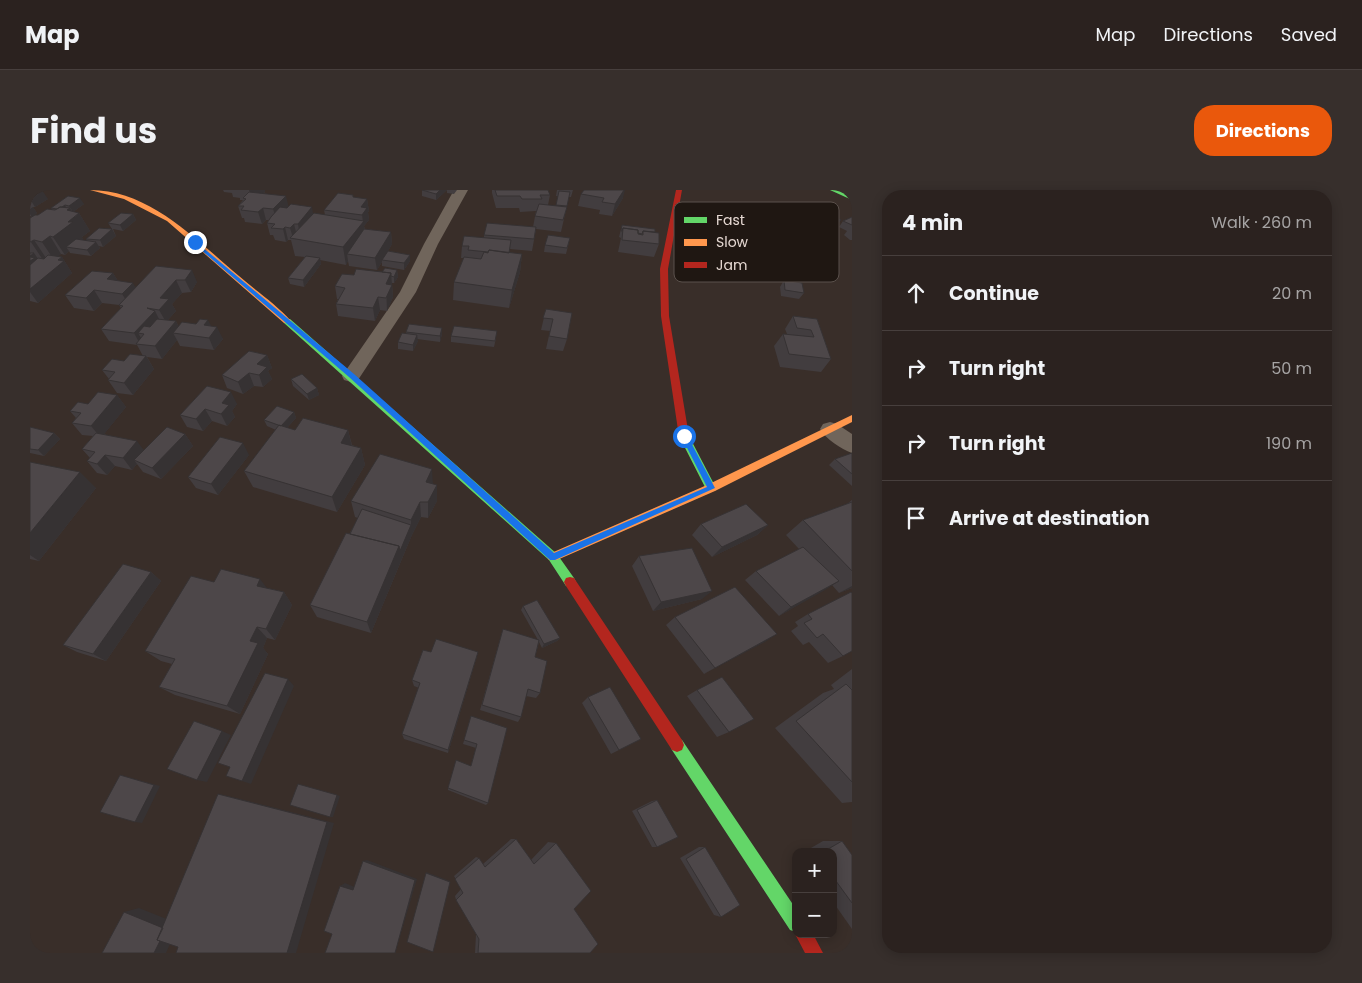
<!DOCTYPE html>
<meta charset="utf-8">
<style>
:root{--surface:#2b221f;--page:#372f2c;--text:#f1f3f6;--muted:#a6a4a4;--line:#473f3d;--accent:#ea580c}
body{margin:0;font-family:Poppins,sans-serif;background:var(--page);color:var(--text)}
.controls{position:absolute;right:15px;bottom:15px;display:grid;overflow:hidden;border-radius:10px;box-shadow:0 2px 12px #0003}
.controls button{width:45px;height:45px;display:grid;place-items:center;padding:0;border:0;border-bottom:1px solid var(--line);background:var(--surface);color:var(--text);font:25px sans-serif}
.stop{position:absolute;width:15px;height:15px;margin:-11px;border:4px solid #1a73e8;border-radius:50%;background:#fff}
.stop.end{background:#1a73e8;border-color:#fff;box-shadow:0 1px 5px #0008}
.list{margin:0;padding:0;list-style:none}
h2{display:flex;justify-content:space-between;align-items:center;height:65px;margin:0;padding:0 20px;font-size:21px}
h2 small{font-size:16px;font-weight:400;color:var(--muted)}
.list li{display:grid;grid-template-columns:32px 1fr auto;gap:15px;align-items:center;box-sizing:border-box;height:75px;padding:0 20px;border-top:1px solid var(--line)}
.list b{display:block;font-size:19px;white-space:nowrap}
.list em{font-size:16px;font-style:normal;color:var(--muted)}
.icon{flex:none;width:28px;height:28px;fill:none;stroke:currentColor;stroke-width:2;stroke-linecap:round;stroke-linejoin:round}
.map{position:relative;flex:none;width:822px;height:763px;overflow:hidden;border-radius:20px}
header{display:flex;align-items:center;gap:30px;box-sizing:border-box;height:70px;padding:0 25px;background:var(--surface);border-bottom:1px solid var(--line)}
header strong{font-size:24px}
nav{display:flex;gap:28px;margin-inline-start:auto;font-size:18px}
.intro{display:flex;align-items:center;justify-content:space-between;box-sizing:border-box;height:120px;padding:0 30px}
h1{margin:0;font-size:35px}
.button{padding:12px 22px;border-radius:20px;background:var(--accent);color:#fff;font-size:18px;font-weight:700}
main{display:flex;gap:30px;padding:0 30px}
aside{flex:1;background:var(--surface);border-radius:20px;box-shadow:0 2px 12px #0003}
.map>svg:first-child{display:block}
</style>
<header>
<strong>Map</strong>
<nav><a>Map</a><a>Directions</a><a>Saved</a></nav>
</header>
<div class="intro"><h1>Find us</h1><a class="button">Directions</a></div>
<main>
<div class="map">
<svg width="822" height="763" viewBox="0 0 822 763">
<rect width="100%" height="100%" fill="#392e29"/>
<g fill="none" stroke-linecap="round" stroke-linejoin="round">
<path fill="#70655b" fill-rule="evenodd" d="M424,0H438L408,54L386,102L328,190L321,192L314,190L312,186L370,102L394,54Z
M800,232L807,234L822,244V263C811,259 796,249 790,239L793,234Z"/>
<path fill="#63d668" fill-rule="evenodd" d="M800,0H808L822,6V10Z
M254,129H260L527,364L544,388L546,392L544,396L540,397L536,396L519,370L254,133Z
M653,237L658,240L659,246L686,298L685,301H677L649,246L648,240Z
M647,548L652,550L766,719V742L760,740L642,560L640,555L642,550Z"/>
<path fill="#ff974d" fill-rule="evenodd" d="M60,0C120,0 166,50 209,86C226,101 246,114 261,131L254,133L137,31L94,9Z
M822,225V232L685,301L527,370H519L517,367L519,364L677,295Z"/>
<path fill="#b3261e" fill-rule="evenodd" d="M646,0H652L638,79L639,126L658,240L653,243L648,240L631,126L630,79Z
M540,387L544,388L652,550L654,555L652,560L647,562L642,560L536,396L534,392L536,388Z
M766,742V744H783L793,763H775L765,744Z"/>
</g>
<path fill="#423d3f" d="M0,0L18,9L5,17H3L7,23L3,26L8,25L22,20L21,18L38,6L54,14L43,22L49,23L60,41L52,47L53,50L57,51L56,49L82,39L78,33L103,24L106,30L93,41L83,39L86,46L73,57L69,56L70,58L61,66L40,63L39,61L35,65L31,64L28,66L32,67L42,83L8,113L0,111V28L2,27L0,26Z
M193,0H235V2L233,4L259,17L283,24L295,25L294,20L323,7L337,9L339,21L338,22L339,30L334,36L335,39L361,42L362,54L358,61L380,65V71L374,80L352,76V72L347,80L319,76L318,71L316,75L290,70L291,74L274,97L260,94L258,88L275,67L265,66L261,50H258L256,52L245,50L243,45H240L237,33L239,30H236L232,34L215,32L214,28H212L208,16L213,10H210V8L203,7L202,3L194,2Z
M392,0H417L406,10L392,6Z
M417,0H427L424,4L417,3Z
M462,0H518L520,5L518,15L526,16L528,6H526L527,0H543L541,7H539L531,42L506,39L502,61L480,59L479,63L492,64L490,82L479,118L423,110L424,92L434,68H431L432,56L454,48V45L503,37L506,21L490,22L489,18H466L462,3Z
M551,4L593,8L582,26L569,24L570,20L548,16Z
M784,22L803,24L801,27L807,36L801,38L793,34L794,33L792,34L780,29Z
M822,27V50H820L814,45L817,41L809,37L813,31Z
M592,35L625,42L629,54L624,67L588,62L591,48L589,47Z
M540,48L536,64L514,62L515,55Z
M126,76L167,92L161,102L152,103L142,114L146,121L138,130L146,131L149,137L181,136L193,149L184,160L150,156L147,150L132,169L117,167L124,179L103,205L87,203L78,190L79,189L72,180L94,171L113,166L107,155L79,151L71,139L91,118L89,115L72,113L64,121L44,118L35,105L83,83L88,91L106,97Z
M367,80L368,87L364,93H362L363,107L357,121L350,120L345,131L308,126L306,114L308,109H307L305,96L324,85Z
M754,90L774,103L769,109L751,106L750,97Z
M516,119L537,149L533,161L516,159L520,141L511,140Z
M763,126L787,129L801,169L791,182L750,177L744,156L753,144H757L755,139Z
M376,142L412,144L410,152L387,149L388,151L383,161L368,159V152L376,143Z
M421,146L466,148L464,157L421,152Z
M237,165L242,178L238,181L242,189L233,197L224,196L213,204L197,198L192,185Z
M261,189L287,198L289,205L279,210L263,196Z
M177,196L207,214L202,221L205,227L197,236L182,231L173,241L157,237L150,225Z
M87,205L96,217L74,244L114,260L155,244L163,256L131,289L113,282L107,274L102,280L85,276L77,285L67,283L57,271L60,268L52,259L63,246L52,245L42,233L46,228L40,221L58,214Z
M264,222L266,228L257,238L265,240H318L322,255L331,258L335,275L307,322L223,297L214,281L246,240L237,236L234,230Z
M0,237L24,243L30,249L14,266L0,263Z
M822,263V296L799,275L805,269Z
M219,265L188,305L166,298L158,287Z
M0,272L66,298L9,371L0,369Z
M403,294L407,295V311L398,328L391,327L382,345L341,443L287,427L280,415L328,328L325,327L321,311Z
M822,310V398L809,403L802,395L749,426L715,390L726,381L769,359L756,345L773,330L817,314Z
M671,334L738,335L727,345L682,367L662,345Z
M609,366L672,409L623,421L602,376Z
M121,382L131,391L76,471L47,462L33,455Z
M184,392L237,398L254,402L262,415L245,450L237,448L233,458L238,464L210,524L145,505L129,497L142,474L131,471L115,461Z
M493,416L530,448L527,451L512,458L509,452L505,467L510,503L506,508L496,506L491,527L488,532L450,520L473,439L508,450L491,420Z
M778,424L813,466L798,473L779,452L773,455L761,441L768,436L765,432Z
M645,427L747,444L674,484L636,435Z
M448,462L446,469L418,563L374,549L372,544L389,498L384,496L382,490Z
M822,479V612L812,613L745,538L793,503L804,499L801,495Z
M667,500L699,542L687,547L657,506Z
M558,507L611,549L581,564L552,513Z
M441,526L477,538L458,613L456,615L418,600V598L441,575L446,558L433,554Z
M627,610V657H622L602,621L622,611Z
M481,649H486L501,670L518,652L526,653L544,719L560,763H445L446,744L426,710L425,706L431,699L424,686L446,667L449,668L453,674Z
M793,651H812L822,665V739L803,712V662H774Z
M669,657H675L691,727L684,725L650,668Z"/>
<path fill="#363233" d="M5,0H12L18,9L5,17L0,9V3Z
M219,0H235V2L223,12Z
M410,0H417L406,10V4Z
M594,0H595L593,8L582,26L585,14Z
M256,6L259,18L247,31L243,19Z
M50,8L54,14L43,22L39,16Z
M337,9L339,21L338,22L339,30L334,36L336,49L317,64L318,71L316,75L313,57L333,32L331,17Z
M35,15L37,20L40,18L45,27L49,23L60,41L52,47L53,50L36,57L39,61L35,65L23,47L30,19Z
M3,17L7,23L2,27L0,24V19Z
M282,17L284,29L270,46L268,34Z
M233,18L236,30L232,34L228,22Z
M103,24L106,30L93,41L90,35Z
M803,24L800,30L797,28L794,33L792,34L796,28Z
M811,30L807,36L801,38L805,32Z
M264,34L267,46L263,48L260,38Z
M255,37L258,50L256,52L253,39Z
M82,39L86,46L73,57L70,50Z
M361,42L362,54L353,70H352V72L347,80L345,68Z
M20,46L31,64L24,70L12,52Z
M4,50L16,68L13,70L1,52Z
M66,52L70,58L61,66L57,60Z
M4,63L13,76L0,91V66Z
M492,64L490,82L479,118L482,100Z
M380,65V71L374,80V73Z
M32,67L42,83L8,113L0,102V99Z
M290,68L291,74L274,97L273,90Z
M162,80L167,92L161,102L155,90Z
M367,80L368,87L364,93V87Z
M83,83L91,96L77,89Z
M361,83L363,107L357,121L356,94Z
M146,90L152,103L142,114L146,121L136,132L129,120L130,108Z
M103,93L110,105L100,116L92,104Z
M64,100L72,113L64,121L56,108Z
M348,107L350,120L345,131L343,118Z
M125,121L131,133L114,144L108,143L114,153L110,154L104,143Z
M178,130L184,141L187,137L193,149L184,160L179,148L174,135Z
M146,131L152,144L143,143L147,150L132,169L125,156Z
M412,138V144L410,152V146Z
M387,145L388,151L383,161V155Z
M237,165L242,178L238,181L242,189L233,197L229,185L227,174Z
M116,166L124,179L103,205L94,193Z
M219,183L224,196L213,204L208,192Z
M287,198L289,205L279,210L277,204Z
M201,202L207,214L202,221L205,227L197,236L191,224L192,213Z
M87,205L96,217L71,248L61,236Z
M175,219L182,231L173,241L166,229Z
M264,222L266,228L253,242L251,236Z
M318,240L322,257L311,253Z
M24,243L30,249L14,266L8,260Z
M155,244L163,256L131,289L122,278Z
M107,251L116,263L104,270L107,274L102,280L93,268Z
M213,253L219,265L188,305L181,294Z
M331,258L335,275L307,322L302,307Z
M75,265L85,276L77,285L67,274Z
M402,279L403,295L396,292Z
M50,282L66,298L9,371L0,365V343Z
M407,295V311L398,328V312Z
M390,312L391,327L382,345L371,371L341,443L337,432L369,356L381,335V330Z
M738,335L727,345L682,367L692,357Z
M121,382L131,391L76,471L63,464Z
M230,389L240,402L227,396Z
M809,391L795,400L749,426L761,417Z
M822,396V398L809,403Z
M682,401L672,409L623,421L631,412Z
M254,402L262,415L245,450L236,439Z
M227,437L237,448L233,458L238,464L210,524L197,516L220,451Z
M747,444L735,452L674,484L685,478Z
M530,448L527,451L512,458L514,454Z
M448,462L446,469L418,563V560Z
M258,489L264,496L221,594L212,591Z
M192,541L201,545L177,592L167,590Z
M90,585L130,596L112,633L105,632Z
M188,604L202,607L304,633L266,763H257Z
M307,605L310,606L303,627H300Z
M337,670L387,689L365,763L333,671Z
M396,682L420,691V692L396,683Z
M315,693L327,698L323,700L310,696Z
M109,718L149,734L136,763H124L94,722Z"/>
<path fill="#4d4749" stroke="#363233" d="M0,0H5L0,3Z
M392,0H410L406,4Z
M465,0H518L520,5H510L512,9H492L490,6H467Z
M554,0H594L585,14L572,12L574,8L551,4Z
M529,1L540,2L537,16L526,15Z
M219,2L256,6L243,19L233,18L228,22L211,20L214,16H208L216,9L213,8Z
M308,3L323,5V7L337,9L331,17L337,18L332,25L294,20Z
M38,6L50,8L39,16L35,15L32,17H30L27,19L21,18Z
M261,14L282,17L268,34H264L260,38L255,37L253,39L241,38L245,34L237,33L241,27L250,17L257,18Z
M509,14L537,17L533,30L505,26Z
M30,17L40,18L37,20L49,23L38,32H43L23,47L20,46L12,52L4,50L0,52V28L5,25H8L17,19L25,20Z
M91,23L103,24L90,35L78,33Z
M284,23L334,31L313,57L260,48Z
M803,26L811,30L805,32L797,28Z
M822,27V35L813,31Z
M457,33L506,37L504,49L454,45Z
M592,35L625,39V42L613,41L612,44L608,43V40L593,38L592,41H591Z
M69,38L82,39L70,50L56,49Z
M593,38L608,40V44L613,45V41L629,43V54L592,50Z
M334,39L361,42L345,68L317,64Z
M518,45L540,48L537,58L515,55Z
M434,46L481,50L479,63L459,60L458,62L438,60L439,56H432Z
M46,49L66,52L57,60L36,57Z
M459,60L492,64L482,100L424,92L434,67L451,69L454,62L458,63Z
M358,61L380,65L374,73L352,70Z
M0,63H4L0,66Z
M18,65L32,67L28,70L34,71L0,99V75L8,68L14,69Z
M276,66L290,68L273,90L258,88Z
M0,67L5,68L0,71Z
M126,76L162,80L155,90H146L130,108L139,109L129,120L117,118L125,121L104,143L71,139L93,116L89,115Z
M355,78L367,80L364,87L361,86V83L352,82Z
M326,79L361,83L356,94L362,95L356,108L348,107L343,118L306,114L315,98L305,96L312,84L324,85Z
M62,81L83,83L77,89L103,93L92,104L64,100L56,108L35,105Z
M754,90L772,93L774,103L755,100Z
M516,119L542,123L537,149L519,146L523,129L513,128Z
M763,126L787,129L801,169L759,164L753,144L784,147L781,140L767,138Z
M127,129L146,131L125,156L106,154L114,144L108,143L114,136L120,137Z
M170,129L178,130L174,135L187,137L179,148L143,143L152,132L166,134Z
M379,134L412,138L410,146L376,142Z
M424,136L467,141L465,151L421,146Z
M372,143L387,145L383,155L368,152Z
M219,161L237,165L227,174L237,177L229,185L219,183L208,192L192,185Z
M100,164L116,166L94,193L78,190L85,182L72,180L82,169L94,171Z
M272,184L287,198L277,204L261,189Z
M177,196L201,202L192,213L199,215L191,224L175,219L166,229L150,225Z
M68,202L87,205L61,236L42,233L51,223L40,221L48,212L58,214Z
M247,216L264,222L251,236L234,230Z
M273,228L318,240L311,253L331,258L302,307L214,281L249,235L265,240Z
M0,237L24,243L8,260L0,259Z
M137,237L155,244L122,278L104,270Z
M66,243L107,251L93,268L75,265L67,274L57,271L65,262L52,259Z
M190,247L213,253L181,294L158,287Z
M822,263V284L805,269Z
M350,264L402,279L396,292L407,295L398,312H390L381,330L321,311Z
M0,272L50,282L0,343Z
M822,312V381L773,330Z
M716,314L738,335L692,357L671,334Z
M332,319L381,335L370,361L369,356L320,344Z
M316,343L369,356L337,432L280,415Z
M773,357L809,391L761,417L726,381Z
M662,358L682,401L631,412L609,366Z
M93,374L121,382L63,464L33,455Z
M191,379L230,389L227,396L254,402L236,439L227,437L220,451L228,453L197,516L129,497L145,469L115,461L161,386L184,392Z
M705,397L747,444L685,478L645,427Z
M821,402L822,403V461L813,466L793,444L787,448L774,433L782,429L778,424Z
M507,410L530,448L514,454L493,416Z
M473,439L509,450L505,467L517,471L510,503L498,499L491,527L452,515Z
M406,449L448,462L418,560L372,544L390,493L382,490L393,460L401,462Z
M235,483L258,489L212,591L196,586L200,577L188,573Z
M692,487L724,529L699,542L667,500Z
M816,494L822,500V592L766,531Z
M580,497L611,549L589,560L558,507Z
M441,526L477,538L458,613L418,598L426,570L441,576L447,554L434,550Z
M164,531L192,541L167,590L137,579Z
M90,585L124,595L105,632L70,622Z
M268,594L307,605L300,627L260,615Z
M188,604L297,632L257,763H146L148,757L127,750Z
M627,610L648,647L627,657L607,620Z
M486,649L504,674L526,653L561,701L544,719L568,754L560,763H448L449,749L426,710L433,703L425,689L449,668L455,677Z
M812,651L822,665V713L803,687V662H793Z
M675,657L710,715L691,727L656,669Z
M333,671L385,690L365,763H295L302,744L294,741L310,696L323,700Z
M396,683L420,692L403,762L377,752Z
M94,722L133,738L127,750L130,751L124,763H72Z"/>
<path fill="#1a73e8" d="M165,51L324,184L524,363L677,297L651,246L652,245H657L685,298L525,370H520L319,187L163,53Z"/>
<rect x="644" y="12" width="165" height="80" rx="8" fill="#1f1712" stroke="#5b514c" stroke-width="1"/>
<rect x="654" y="27" width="23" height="6" fill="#63d668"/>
<rect x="654" y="49" width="23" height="7" fill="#ff974d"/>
<rect x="654" y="72" width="23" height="6" fill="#b3261e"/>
<g font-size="14" fill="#e6d9d3">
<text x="686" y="35">Fast</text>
<text x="686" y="57">Slow</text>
<text x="686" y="80">Jam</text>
</g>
</svg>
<div class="controls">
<button>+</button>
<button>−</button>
</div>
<div class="stop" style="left:654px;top:246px"></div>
<div class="stop end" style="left:165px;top:52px"></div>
</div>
<aside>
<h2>4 min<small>Walk · 260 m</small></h2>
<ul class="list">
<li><svg class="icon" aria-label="ahead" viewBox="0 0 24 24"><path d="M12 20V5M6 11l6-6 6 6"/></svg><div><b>Continue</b></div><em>20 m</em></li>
<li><svg class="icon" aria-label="right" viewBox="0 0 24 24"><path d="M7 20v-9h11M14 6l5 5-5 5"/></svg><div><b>Turn right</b></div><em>50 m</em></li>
<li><svg class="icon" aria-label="right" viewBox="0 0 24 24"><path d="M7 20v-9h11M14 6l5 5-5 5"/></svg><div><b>Turn right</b></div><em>190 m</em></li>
<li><svg class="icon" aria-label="arrive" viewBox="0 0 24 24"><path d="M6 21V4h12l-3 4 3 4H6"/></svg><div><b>Arrive at destination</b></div></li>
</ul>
</aside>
</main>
